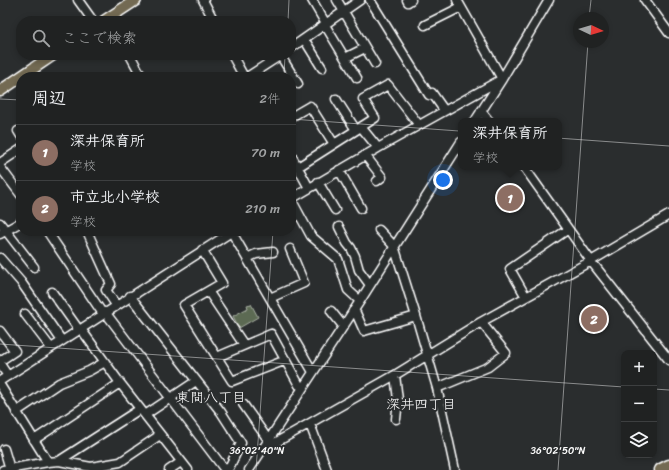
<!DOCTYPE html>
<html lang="ja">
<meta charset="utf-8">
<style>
:root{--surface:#202222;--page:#282a2a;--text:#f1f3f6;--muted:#a2a4a5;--line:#3d3f40;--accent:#ffd166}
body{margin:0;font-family:Sriracha,"Klee One",sans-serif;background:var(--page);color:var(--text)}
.controls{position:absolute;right:12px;bottom:12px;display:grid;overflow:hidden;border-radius:8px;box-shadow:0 2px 6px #0003}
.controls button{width:36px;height:36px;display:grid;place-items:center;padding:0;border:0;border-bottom:1px solid var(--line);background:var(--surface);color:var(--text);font:20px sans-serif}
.compass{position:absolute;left:573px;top:12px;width:36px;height:36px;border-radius:50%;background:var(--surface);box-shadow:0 2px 6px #0003;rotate:94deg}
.you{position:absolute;left:443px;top:180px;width:14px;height:14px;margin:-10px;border:3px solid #fff;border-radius:50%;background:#1a73e8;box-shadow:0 0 0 6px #1a73e833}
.badge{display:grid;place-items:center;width:26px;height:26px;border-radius:50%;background:var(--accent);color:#fff;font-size:13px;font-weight:700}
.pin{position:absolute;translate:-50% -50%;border:2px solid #fff;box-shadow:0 1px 4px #0006}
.popup{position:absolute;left:458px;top:118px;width:104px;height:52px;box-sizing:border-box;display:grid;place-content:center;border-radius:8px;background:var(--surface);filter:drop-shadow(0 1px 3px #0005);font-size:13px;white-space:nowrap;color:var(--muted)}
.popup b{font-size:15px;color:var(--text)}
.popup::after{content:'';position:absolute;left:50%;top:100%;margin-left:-8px;border:8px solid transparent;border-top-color:var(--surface)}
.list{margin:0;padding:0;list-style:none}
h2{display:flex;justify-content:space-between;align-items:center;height:52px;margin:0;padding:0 16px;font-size:17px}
h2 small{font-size:13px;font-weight:400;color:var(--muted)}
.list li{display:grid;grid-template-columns:26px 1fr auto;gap:12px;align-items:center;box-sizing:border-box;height:56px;padding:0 16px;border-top:1px solid var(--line)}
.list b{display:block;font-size:15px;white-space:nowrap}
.list p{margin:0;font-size:13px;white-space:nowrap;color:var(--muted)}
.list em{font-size:13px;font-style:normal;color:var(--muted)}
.icon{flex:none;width:22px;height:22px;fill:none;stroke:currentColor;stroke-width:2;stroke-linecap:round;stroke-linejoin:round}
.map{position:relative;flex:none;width:669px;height:470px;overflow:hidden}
.search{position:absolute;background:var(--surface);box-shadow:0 2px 6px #0003;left:16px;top:16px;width:280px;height:44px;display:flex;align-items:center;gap:10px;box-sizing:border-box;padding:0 14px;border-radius:16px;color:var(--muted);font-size:15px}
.panel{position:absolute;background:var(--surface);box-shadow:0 2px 6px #0003;left:16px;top:72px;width:280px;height:164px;border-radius:16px}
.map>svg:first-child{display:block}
</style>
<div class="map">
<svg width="669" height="470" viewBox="0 0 669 470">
<rect width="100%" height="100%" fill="#2a2d2e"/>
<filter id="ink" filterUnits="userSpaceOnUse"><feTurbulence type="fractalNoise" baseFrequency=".025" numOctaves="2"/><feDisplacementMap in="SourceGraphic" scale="8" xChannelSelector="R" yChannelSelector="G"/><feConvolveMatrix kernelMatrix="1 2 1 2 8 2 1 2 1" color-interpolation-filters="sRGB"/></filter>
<g filter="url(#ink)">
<path fill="#5b6a52" stroke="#adb4a8" d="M251,304L258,317L239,328L233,316L248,308L247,305Z"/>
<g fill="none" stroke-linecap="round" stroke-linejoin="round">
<defs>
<path id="minor" d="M78,0L93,21
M203,0L214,21
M312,0L326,24
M337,0L375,64
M370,0L429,95L432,93L444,110
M407,0L408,2L411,0
M457,0L502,79
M645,0L669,33
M325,25L357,78
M425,25L461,7
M304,39L322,68
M291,48L360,0
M130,55L142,77
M232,55L244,77
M280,55L298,84
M345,58L365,48
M247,77L281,55
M336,99L356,130
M481,111L489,121
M291,117L310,106L334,144
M475,121L502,79L549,0
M361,127L378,148
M18,131L21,136
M291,155L309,188
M365,155L382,177L377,181
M0,163L21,149
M0,167L21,195
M298,167L375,118L363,99L388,85L419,125
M524,167L591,261L669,360
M339,170L361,208
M318,182L335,210
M291,199L378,148L502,79
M291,199L311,236L338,259L348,290L360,301
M0,223L34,267
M339,227L347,243L351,248L355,256L359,270L370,285
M379,230L394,246L416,316L437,388L455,470
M47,231L103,314
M87,231L111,284L106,290L116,305
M231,231L313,372
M0,234L21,222
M202,250L222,283L184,305L232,381L286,360
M0,258L21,282L62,341
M247,258L256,254L273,252
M208,291L244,345
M52,292L79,330
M130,296L221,412L241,443L228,470
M526,297L510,269L567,230
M270,298L304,283L290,249
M331,311L343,326
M353,311L356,313L364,331L416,316
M105,312L225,470
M25,314L51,348
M81,329L120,383L188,470
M0,331L15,351L0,361
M217,357L271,334L299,385L303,387
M0,364L8,376
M395,375L398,400L396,419
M0,381L233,231
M0,385L48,462
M437,388L488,367L506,353L481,322
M243,404L269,441
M16,412L59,383L89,371L105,362
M145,415L196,381
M310,424L327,470
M34,440L120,383
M264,447L266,448L395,375L481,322L591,261L669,215
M4,449L10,469
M59,461L140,409
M3,470L48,462L59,461L91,467L120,462L160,435
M169,470L181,462
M249,470L360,301L461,142"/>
<path id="major" d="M104,21L136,0
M0,91L53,55"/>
<path id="highway" d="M661,470L669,466"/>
</defs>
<use href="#minor" stroke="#fff" stroke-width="11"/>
<use href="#major" stroke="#fff" stroke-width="13"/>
<use href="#highway" stroke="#fff" stroke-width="15"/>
<use href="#minor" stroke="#2a2d2e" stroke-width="8"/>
<use href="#major" stroke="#736b52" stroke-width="10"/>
<use href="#highway" stroke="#736b52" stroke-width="12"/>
</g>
</g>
<path fill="none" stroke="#fff" stroke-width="1" stroke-opacity="0.45" d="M589,18L591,0M288,21L289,0M284,77L285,55M0,99L21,100M291,119L669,146M0,344L624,387M654,389L669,390M256,470L273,231M558,470L588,42"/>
<g text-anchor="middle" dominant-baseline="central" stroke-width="4" stroke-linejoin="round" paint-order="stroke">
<g font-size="14" fill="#fff" stroke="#2a2d2e">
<text x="211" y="397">東間八丁目</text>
<text x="421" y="404">深井四丁目</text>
</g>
</g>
<g font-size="10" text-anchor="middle" fill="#fff" stroke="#2a2d2e" stroke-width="4" stroke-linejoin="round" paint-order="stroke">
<text x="257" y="454">36°02'40"N</text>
<text x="558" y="454">36°02'50"N</text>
</g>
</svg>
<div class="controls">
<button>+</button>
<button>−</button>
<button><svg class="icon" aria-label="layers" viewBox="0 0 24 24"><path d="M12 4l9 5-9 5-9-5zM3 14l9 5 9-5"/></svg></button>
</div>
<svg class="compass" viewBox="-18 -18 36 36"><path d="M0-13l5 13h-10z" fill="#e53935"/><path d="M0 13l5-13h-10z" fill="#a2a4a5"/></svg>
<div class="you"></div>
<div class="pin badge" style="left:510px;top:198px;background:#8d6e63">1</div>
<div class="popup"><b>深井保育所</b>学校</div>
<div class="pin badge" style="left:594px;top:319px;background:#8d6e63">2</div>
<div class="search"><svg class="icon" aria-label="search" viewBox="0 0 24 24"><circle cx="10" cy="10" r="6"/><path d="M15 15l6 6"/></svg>ここで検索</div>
<section class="panel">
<h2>周辺<small>2件</small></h2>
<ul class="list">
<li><span class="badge" style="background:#8d6e63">1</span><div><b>深井保育所</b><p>学校</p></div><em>70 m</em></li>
<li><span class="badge" style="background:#8d6e63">2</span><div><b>市立北小学校</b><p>学校</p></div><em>210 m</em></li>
</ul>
</section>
</div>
